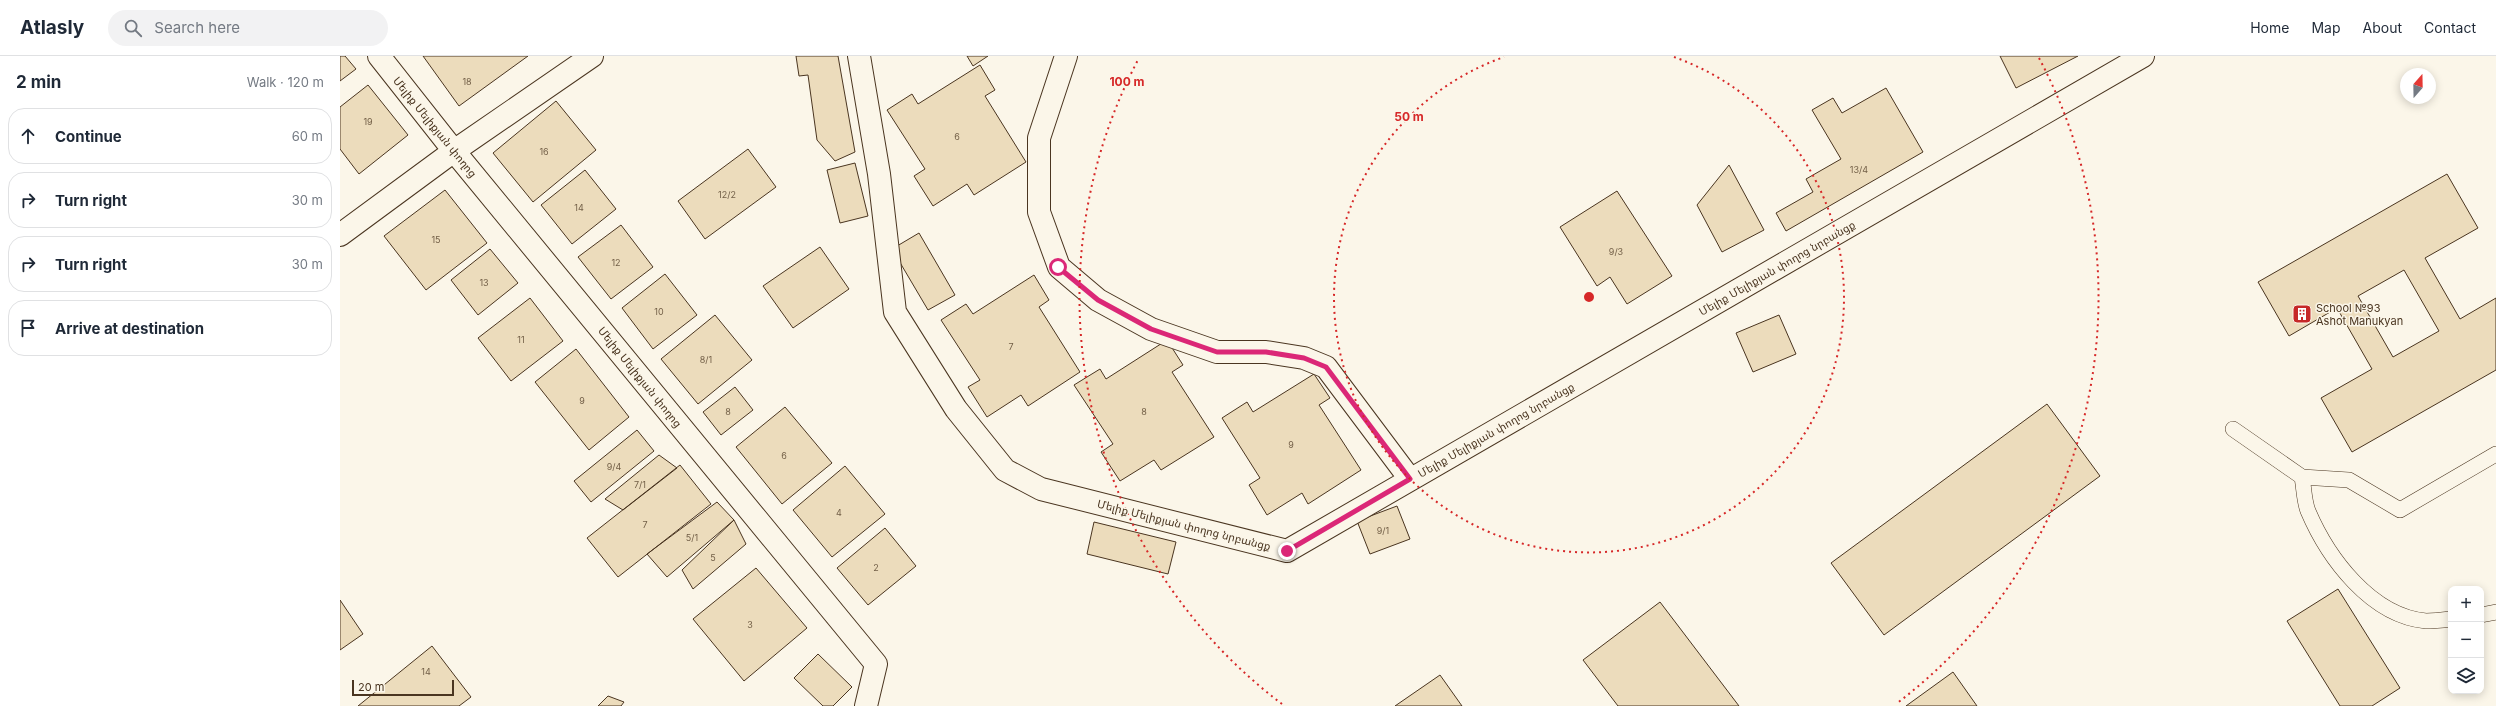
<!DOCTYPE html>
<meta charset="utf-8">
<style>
:root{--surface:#fff;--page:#f2f2f3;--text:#1f2937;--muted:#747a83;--line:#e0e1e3}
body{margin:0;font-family:Inter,"Noto Sans Armenian",sans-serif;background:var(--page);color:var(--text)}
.controls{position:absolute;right:12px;bottom:12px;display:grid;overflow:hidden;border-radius:8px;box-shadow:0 2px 10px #0003}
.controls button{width:36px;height:36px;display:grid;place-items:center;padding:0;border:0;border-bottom:1px solid var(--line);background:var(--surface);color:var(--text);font:20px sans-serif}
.compass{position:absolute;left:2060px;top:12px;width:36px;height:36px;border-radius:50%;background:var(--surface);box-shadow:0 2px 10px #0003;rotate:20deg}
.scale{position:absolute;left:12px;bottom:10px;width:102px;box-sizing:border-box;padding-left:4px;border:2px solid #4a3520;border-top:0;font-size:11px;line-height:14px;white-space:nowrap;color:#4a3520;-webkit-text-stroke:3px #fbf6e9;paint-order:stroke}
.stop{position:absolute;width:12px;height:12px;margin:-9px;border:3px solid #db2777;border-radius:50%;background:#fff}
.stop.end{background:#db2777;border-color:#fff;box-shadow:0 1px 4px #0008}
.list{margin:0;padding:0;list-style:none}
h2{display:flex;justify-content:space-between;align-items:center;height:52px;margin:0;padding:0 16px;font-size:17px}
h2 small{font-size:13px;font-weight:400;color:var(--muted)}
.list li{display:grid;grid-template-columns:26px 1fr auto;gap:12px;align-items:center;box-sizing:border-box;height:56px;margin:0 8px 8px;padding:0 8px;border:1px solid var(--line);border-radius:16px}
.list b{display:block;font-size:15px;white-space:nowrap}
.list em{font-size:13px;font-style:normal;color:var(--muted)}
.icon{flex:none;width:22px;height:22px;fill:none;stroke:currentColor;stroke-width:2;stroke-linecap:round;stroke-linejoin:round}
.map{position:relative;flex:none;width:2156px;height:650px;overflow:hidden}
header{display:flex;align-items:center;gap:24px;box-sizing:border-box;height:56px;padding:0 20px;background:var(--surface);border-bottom:1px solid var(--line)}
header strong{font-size:19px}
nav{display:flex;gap:22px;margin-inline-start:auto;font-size:14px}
.search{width:280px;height:36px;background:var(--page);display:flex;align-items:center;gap:10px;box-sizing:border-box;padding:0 14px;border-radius:22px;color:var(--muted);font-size:15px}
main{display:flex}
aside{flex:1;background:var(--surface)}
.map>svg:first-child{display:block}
</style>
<header>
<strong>Atlasly</strong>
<div class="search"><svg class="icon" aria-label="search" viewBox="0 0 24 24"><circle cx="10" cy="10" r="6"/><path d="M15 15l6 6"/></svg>Search here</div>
<nav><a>Home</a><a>Map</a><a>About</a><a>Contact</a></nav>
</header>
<main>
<aside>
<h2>2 min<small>Walk · 120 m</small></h2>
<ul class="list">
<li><svg class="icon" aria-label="ahead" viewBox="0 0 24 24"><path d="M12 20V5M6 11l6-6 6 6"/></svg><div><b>Continue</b></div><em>60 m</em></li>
<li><svg class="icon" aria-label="right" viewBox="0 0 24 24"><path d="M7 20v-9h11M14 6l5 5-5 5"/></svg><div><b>Turn right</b></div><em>30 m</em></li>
<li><svg class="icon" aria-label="right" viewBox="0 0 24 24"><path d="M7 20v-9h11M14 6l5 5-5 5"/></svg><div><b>Turn right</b></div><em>30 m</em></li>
<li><svg class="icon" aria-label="arrive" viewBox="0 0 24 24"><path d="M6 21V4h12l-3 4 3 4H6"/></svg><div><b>Arrive at destination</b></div></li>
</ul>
</aside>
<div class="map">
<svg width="2156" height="650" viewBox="0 0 2156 650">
<rect width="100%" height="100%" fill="#fbf6e9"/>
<path fill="#ecdcbc" stroke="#4a3520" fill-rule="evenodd" d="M0,0H5L16,13L0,25Z
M83,0H188L119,50Z
M456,0H498L515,96L495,105L477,84L468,19L459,20Z
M627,0H648L633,10Z
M1660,0H1738L1676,32Z
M640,9L655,34L645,40L686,106L634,139L627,128L593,150L574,120L585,113L547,54L572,38L578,48Z
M28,29L68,79L19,118L0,93V51Z
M1546,32L1583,96L1446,175L1436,157L1473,136L1466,123L1501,103L1472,54L1493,42L1502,57Z
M216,45L256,94L193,146L153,97Z
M408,93L436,131L365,183L338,145Z
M515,107L528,160L500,167L487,114Z
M1389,109L1424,174L1382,196L1357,149Z
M245,114L276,153L232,188L201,149Z
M2107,118L2138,172L2085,202L2120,263L2156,242V314L2012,396L1981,342L2032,313L1997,252L1949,280L1918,226ZM2064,214L2099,275L2053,301L2018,240Z
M105,134L147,187L86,234L44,180Z
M1277,135L1332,220L1287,248L1270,221L1257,230L1220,171Z
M281,169L313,211L271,243L238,201Z
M579,177L615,239L588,254L552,193Z
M480,191L509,233L453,272L423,230Z
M150,193L178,227L138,259L111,224Z
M325,218L357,259L313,293L282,252Z
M694,219L709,244L699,251L740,316L688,350L681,339L647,361L628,331L640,324L601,264L626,248L633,258Z
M190,242L223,285L171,325L138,282Z
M375,259L412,304L358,348L321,303Z
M1439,259L1456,298L1413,316L1396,277Z
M827,284L843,309L832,316L874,381L821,414L814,404L780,425L761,396L773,388L734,329L760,313L766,323Z
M236,293L289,361L249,394L195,326Z
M974,318L990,342L979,349L1021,414L968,448L962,437L927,459L909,429L920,422L882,362L907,346L913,356Z
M395,331L413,354L381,379L363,356Z
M1707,348L1760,420L1544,579L1491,507Z
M445,351L492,407L442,448L396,391Z
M297,374L314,395L251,446L234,425Z
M319,399L337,412L283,454L265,443Z
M340,409L371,448L278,521L247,482Z
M505,410L545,458L492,501L453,454Z
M377,446L394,464L327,521L307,498Z
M1057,450L1070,483L1030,498L1017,465Z
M394,464L406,488L353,533L342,514Z
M754,466L836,486L828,518L747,498Z
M545,472L576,510L528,549L497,512Z
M416,512L467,572L404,625L353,563Z
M1998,533L2060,632L2032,650H2000L1947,565Z
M0,544L23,578L0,594Z
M1320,546L1399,650H1278L1243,604Z
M92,590L131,641L119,650H18Z
M478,598L512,631L493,650H483L454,622Z
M1613,616L1637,650H1566Z
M1100,619L1122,650H1055Z
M268,640L284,646L281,650H258Z"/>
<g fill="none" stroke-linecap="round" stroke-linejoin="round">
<defs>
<path id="lane" d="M1893,373L1962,421L2009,424L2060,454L2156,398
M1962,421C1964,432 1964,445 1968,455C1988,502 2031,560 2086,565C2094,565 2103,564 2111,563
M2141,559L2156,556"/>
<path id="street" d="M39,0L114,95L536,608L526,650
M519,0L539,118L555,256L616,353L665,414L701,433L947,495L1803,0
M726,0L699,82V156L719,211L758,244L811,273L877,296H926L964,302L986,311L1070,423
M0,179L114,95L252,0"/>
</defs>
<use href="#lane" stroke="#4a3520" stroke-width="16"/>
<use href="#street" stroke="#4a3520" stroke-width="24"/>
<use href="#lane" stroke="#fbf6e9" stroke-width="15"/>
<use href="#street" stroke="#fbf6e9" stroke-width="22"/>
</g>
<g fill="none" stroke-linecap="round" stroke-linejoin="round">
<path stroke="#db2777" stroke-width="5" d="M718,211L758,244L811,273L877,296H926L964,302L986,311L1070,423L947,495"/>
</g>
<g fill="none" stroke="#d62828" stroke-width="2" stroke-dasharray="2 4">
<path d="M1334 1A255 255 0 1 1 1164 1"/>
<path d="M942 648A510 510 0 0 1 799 2M1699 2A510 510 0 0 1 1556 648"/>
</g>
<defs>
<symbol id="building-square" viewBox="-11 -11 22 22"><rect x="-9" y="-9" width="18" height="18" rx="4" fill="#c62828" stroke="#fbf6e9"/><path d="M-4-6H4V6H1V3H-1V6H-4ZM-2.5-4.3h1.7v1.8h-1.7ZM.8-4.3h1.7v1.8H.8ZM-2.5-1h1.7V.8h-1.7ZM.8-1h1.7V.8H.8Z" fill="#fff"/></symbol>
</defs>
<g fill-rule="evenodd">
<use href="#building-square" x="1951" y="247" width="22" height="22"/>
</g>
<g text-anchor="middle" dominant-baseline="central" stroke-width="3" stroke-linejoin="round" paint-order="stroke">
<g font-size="9" fill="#725f47">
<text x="127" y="25">18</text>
<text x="28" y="65">19</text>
<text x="617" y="80">6</text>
<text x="204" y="95">16</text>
<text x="1519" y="113">13/4</text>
<text x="387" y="138">12/2</text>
<text x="239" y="151">14</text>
<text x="96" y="183">15</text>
<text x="1276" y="195">9/3</text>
<text x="276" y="206">12</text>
<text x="144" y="226">13</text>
<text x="319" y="255">10</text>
<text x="181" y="283">11</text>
<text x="671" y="290">7</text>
<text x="366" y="303">8/1</text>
<text x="242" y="344">9</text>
<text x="388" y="355">8</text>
<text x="804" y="355">8</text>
<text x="951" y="388">9</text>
<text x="444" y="399">6</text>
<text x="274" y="410">9/4</text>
<text x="300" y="428">7/1</text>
<text x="499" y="456">4</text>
<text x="305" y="468">7</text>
<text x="1043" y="474">9/1</text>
<text x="352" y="481">5/1</text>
<text x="373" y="501">5</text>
<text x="536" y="511">2</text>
<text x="410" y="568">3</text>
<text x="86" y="615">14</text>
</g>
<g font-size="11" fill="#4a3520" stroke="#fbf6e9">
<text transform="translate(95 71) rotate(51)">Մելիք Մելիքյան փողոց</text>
<text transform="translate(1437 212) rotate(-30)">Մելիք Մելիքյան փողոց նրբանցք</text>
<text transform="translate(300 321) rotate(51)">Մելիք Մելիքյան փողոց</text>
<text transform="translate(1156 374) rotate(-30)">Մելիք Մելիքյան փողոց նրբանցք</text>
<text transform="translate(844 469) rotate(14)">Մելիք Մելիքյան փողոց նրբանցք</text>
</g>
<g font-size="11" fill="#4a3520" stroke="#fbf6e9" text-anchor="start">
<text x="1976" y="252">School №93<tspan x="1976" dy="13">Ashot Manukyan</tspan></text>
</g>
</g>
<circle cx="1249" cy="241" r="6" fill="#d62828" stroke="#fbf6e9" stroke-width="2"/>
<g font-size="12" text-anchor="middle" font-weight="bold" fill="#d62828" stroke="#fbf6e9" stroke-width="3" stroke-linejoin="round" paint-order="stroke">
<text x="787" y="30">100 m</text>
<text x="1069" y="65">50 m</text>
</g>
</svg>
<div class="controls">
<button>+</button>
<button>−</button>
<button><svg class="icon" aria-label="layers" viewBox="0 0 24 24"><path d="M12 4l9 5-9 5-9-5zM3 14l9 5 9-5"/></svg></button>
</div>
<svg class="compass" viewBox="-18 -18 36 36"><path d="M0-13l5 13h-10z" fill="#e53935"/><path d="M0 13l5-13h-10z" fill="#747a83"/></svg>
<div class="scale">20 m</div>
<div class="stop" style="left:718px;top:211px"></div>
<div class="stop end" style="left:947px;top:495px"></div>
</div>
</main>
